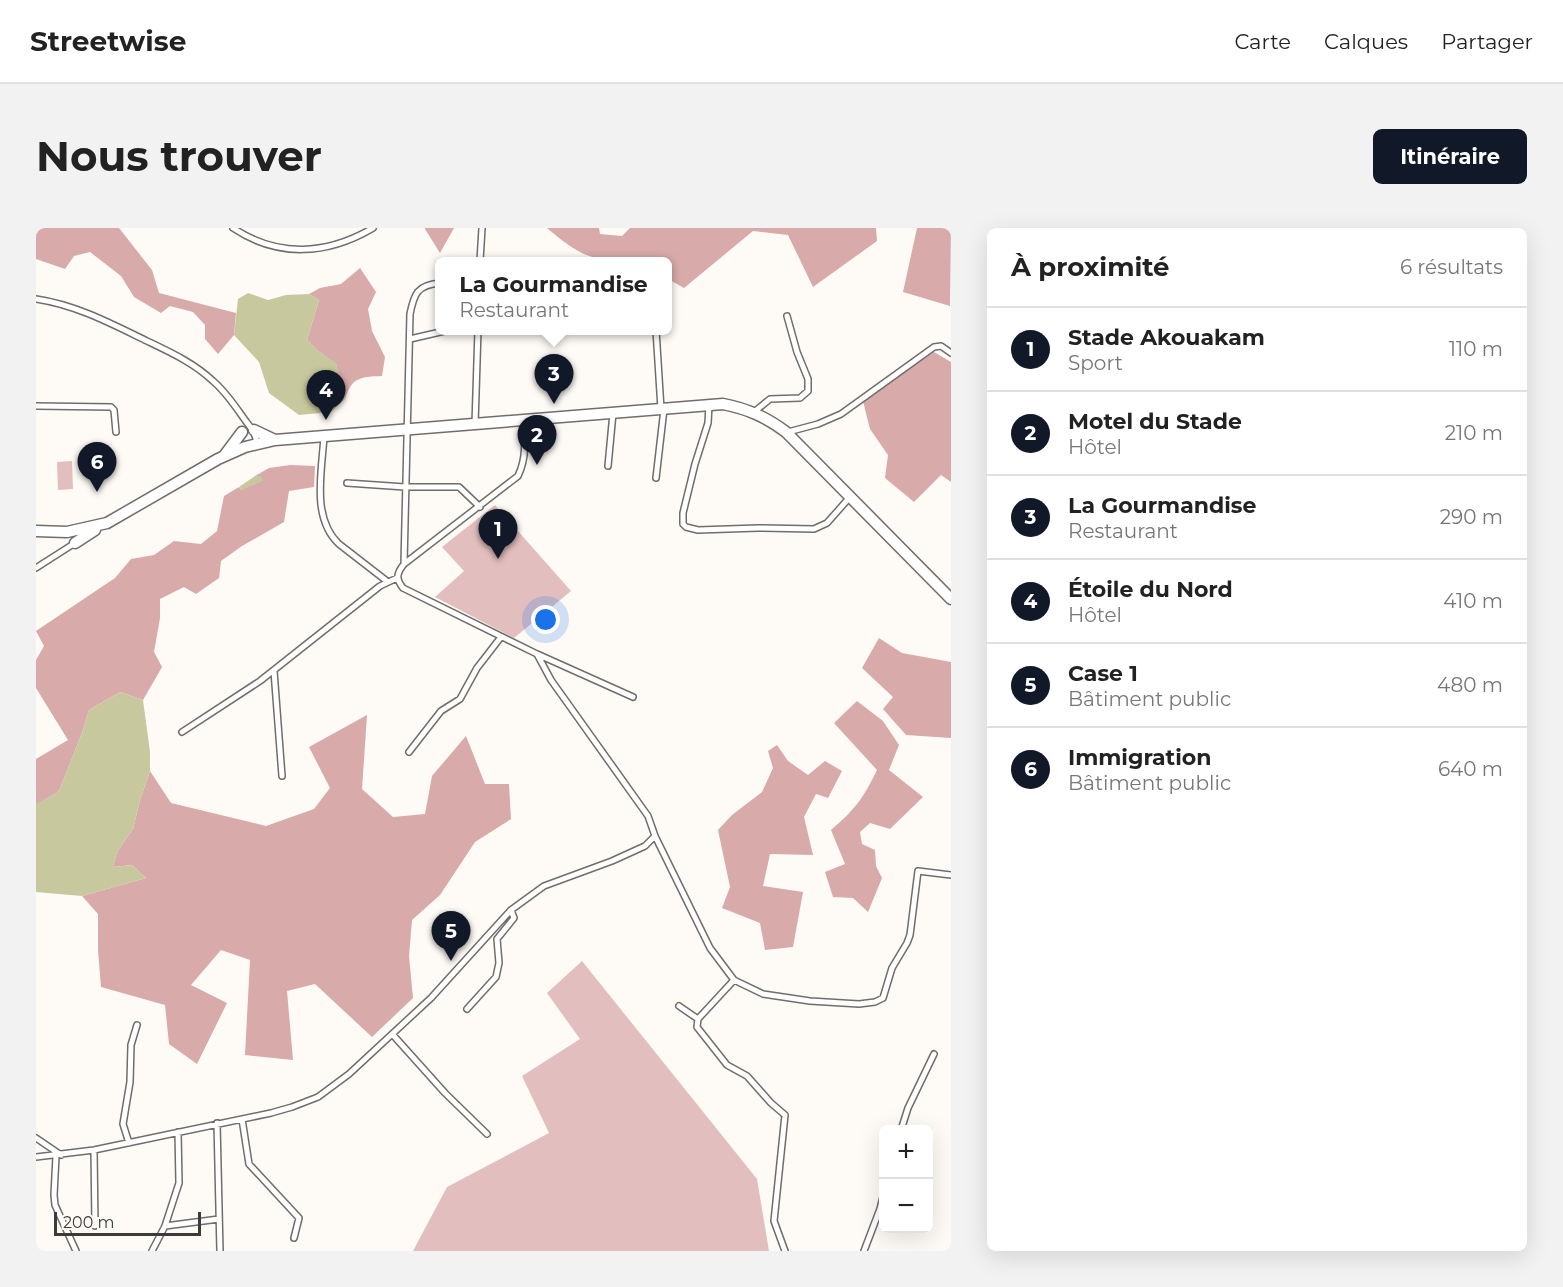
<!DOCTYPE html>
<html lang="fr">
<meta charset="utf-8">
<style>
:root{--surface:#fff;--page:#f2f2f2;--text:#222;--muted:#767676;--line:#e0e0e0;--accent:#111827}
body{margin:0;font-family:Montserrat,sans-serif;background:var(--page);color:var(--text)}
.controls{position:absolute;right:18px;bottom:18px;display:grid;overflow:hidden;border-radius:9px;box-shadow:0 6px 24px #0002}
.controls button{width:54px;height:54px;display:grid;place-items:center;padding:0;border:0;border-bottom:2px solid var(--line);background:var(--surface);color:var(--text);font:30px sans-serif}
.scale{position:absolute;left:18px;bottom:15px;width:147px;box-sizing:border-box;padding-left:6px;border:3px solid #3d3b3a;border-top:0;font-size:16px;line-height:21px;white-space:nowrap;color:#3d3b3a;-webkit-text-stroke:4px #fefaf6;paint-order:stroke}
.you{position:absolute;left:510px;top:392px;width:21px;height:21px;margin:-15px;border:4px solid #fff;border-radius:50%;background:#1a73e8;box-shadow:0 0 0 9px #1a73e833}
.badge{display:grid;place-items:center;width:39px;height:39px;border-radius:50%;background:var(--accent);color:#fff;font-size:20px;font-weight:700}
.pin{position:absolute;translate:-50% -50px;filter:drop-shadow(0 2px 3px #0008)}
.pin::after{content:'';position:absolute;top:32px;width:21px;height:18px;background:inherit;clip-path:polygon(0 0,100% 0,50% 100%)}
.popup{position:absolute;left:399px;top:29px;width:237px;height:78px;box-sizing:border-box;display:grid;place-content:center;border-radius:9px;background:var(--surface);filter:drop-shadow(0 2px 4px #0005);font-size:20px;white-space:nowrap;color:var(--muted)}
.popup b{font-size:22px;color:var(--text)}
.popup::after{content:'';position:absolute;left:50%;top:100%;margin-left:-12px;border:12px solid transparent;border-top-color:var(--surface)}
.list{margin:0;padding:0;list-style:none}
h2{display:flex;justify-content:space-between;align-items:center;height:78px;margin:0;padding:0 24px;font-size:26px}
h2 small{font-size:20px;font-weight:400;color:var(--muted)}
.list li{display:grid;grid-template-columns:39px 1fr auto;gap:18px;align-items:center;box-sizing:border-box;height:84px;padding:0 24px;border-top:2px solid var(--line)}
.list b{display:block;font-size:22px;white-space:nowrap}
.list p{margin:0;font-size:20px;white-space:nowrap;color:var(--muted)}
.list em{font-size:20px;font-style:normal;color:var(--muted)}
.map{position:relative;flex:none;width:915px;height:1023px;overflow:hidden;border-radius:9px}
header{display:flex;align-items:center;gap:36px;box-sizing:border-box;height:84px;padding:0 30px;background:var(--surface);border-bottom:2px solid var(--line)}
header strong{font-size:28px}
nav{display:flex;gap:33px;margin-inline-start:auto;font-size:21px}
.intro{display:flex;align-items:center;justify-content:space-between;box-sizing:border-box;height:144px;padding:0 36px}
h1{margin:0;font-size:42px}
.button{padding:15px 27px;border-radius:9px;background:var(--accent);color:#fff;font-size:21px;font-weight:700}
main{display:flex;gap:36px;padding:0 36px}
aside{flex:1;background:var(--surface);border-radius:9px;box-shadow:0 6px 24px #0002}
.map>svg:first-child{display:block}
</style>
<header>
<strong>Streetwise</strong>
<nav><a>Carte</a><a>Calques</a><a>Partager</a></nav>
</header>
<div class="intro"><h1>Nous trouver</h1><a class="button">Itinéraire</a></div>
<main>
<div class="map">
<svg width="915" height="1023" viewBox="0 0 915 1023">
<rect width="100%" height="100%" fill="#fefaf6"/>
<path fill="#e2bfbe" d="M36,233L37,261L22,262L21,234Z
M459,277L535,363L478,410L399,369L428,343L406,319Z
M546,733L721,951L733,1023H377L411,959L513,905L486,848L544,811L511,765Z"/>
<path fill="#d8aaa9" d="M0,0H83L116,42L123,65L200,85L198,107L182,126L169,111V97L157,84L134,78L125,85L98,69L85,48L54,24L38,28L29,41L0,31Z
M389,0H418L404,25L389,1Z
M511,0H563L564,6L586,8L594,0H840L841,13L777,59L752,7L717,3L648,60L632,51V33C609,33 583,34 560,30C542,26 525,12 511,0Z
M881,0H915L914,78L867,64Z
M324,40L340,64L332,81L336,103L349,129L346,148C324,149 316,149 309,171L300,136L282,123L271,112L283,72L273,66L284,60L305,56Z
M898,124L915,134V254L905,247L878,274L849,250L852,227L834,201L827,173Z
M254,237L279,238L278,259L253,263L248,294L206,318L185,333L183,350L160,366L148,359L124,371V390L118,424L126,439L107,472L84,464L53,482L46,505L23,563L0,577V531L32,512L0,460V432L8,418L0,403L79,350L95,331L118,327L138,313L165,316L181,303L188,268L203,259L206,262L225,248H219L233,240Z
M843,410L866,425L915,434V510L870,507L847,481L857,469L826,440Z
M821,473L847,493L863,517L853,542L887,569L854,601L834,595L824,604L826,616L839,622L840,638L846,650L832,684L817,670L797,669L789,644L809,636L795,602C819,582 828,569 841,542L798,495Z
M331,487L326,561L357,589L389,586L396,548L430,508L449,556H473L475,591L439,614L404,667L376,692L373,728L377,770L336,809L279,756L251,763L257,832L209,827L214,732L185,722L155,757L191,775L161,836L133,816L129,777L65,759L62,722V686L46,668L110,650L96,637L77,639L81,624L97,601L104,572L114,543L135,575L230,598L278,581L294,560L273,519Z
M741,517L752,533L772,547L789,533L806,543L792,570L780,566L768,589L777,627L734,626L727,658L767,664L757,719L729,722L724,695L686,680L694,659L682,602L696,587L726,564L737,540L732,523Z"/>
<path fill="#c8c89f" d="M212,65L232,72L250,67L273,66L283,72L271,112L282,123L300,135L309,171L295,184L263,187L233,165L223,134L198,107L202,71Z
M219,248H225L227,253L206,262L203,259Z
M84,464L107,472L114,524V543L104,572L97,601L81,624L77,639L96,637L110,650L46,668L0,664V576L23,563L46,505L53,482Z"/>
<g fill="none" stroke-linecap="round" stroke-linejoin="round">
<defs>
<path id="street" d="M197,0C242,30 291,27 337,0
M444,33L446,0
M0,71C40,77 74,95 111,113C134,124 158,135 177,153C190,164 199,178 209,192C215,200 219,204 221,215
M620,102L625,181
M374,111L413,102
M673,177L672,195L659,236L647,285V296L650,299L662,302L722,300L778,301L791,295L814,269
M0,178L75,179L78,182L80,204
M718,184L734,171L764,170L772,163V151L761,124L751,88
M439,196L442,102
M752,204L782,196L805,186L898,119L905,118L915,125
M288,208C286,243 275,290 303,316L352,354
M572,238L577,185
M620,250L628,181
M311,255L369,259H423L444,279
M368,336L374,86C378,66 381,57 404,55
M0,340L39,315
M501,426L597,469
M238,443L246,548
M146,504L224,453L344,358L361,350
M373,524L405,483L424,471L441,440L465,409
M619,608L674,720L698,752L727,766L774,773L823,776L839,774L847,770L856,740L871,715L874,707L882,643L915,647
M698,752L662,791L661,799L691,837L711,848L735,875L749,887L738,993L749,1023
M643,778L662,791
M431,781L460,749L463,735L461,711L478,690L475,682
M357,807L409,865L451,906
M206,891L213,936L263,990L258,1010
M181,895L184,1023
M865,902L872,880L898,826
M0,910L25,927
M93,915L87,896L94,854L95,817L101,797
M58,922L59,998
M20,928L18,967L19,977L40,1023
M0,929L58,922L235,885L256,879L282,869L313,846L395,770L475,682L508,658L576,633L609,618L619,608L612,588L515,452L501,426L367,360C360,351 360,346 368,336L482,248C491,229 489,213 486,193
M129,998L183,991
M116,1023L129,998L143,955L142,904
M828,1023L844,981L848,965"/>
<path id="highway" d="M218,202L239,212
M188,228L206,204
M0,303L31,304L71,295L182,231L209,219L239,212L687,176C712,181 730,189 750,204L915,371
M39,315L59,302"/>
</defs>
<use href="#street" stroke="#716d6a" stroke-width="8"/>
<use href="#highway" stroke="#716d6a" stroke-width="13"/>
<use href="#street" stroke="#fff" stroke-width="5"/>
<use href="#highway" stroke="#fff" stroke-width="10"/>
</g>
</svg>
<div class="controls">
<button>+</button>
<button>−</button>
</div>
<div class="scale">200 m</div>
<div class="you"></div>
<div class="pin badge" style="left:462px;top:331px">1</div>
<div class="pin badge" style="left:501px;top:237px">2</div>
<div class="pin badge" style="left:518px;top:176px">3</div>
<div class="popup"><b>La Gourmandise</b>Restaurant</div>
<div class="pin badge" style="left:290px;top:192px">4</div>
<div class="pin badge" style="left:415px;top:733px">5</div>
<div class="pin badge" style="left:61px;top:264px">6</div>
</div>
<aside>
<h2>À proximité<small>6 résultats</small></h2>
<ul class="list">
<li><span class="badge">1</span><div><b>Stade Akouakam</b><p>Sport</p></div><em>110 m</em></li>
<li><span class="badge">2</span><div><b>Motel du Stade</b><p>Hôtel</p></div><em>210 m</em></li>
<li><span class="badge">3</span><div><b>La Gourmandise</b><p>Restaurant</p></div><em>290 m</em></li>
<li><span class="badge">4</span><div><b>Étoile du Nord</b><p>Hôtel</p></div><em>410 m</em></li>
<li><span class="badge">5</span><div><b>Case 1</b><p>Bâtiment public</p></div><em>480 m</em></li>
<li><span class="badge">6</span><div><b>Immigration</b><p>Bâtiment public</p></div><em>640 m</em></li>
</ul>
</aside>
</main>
